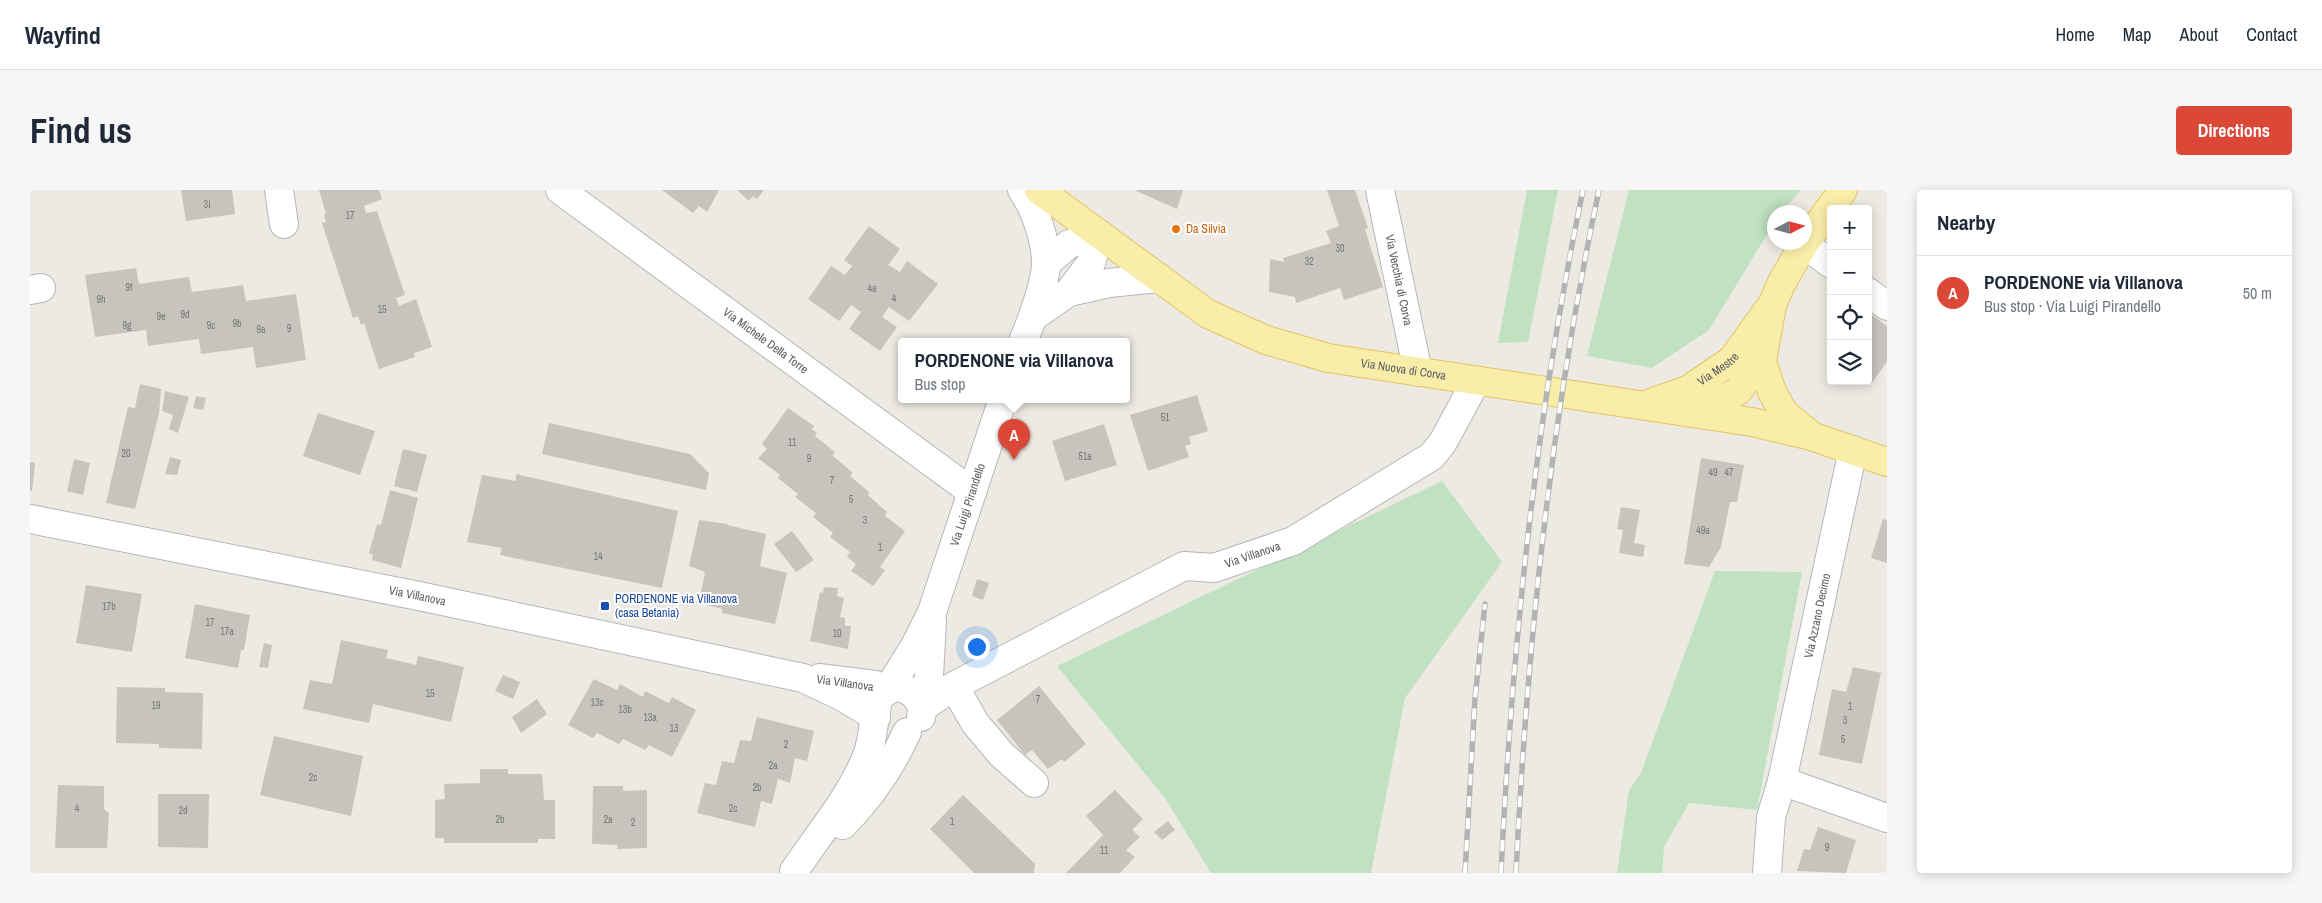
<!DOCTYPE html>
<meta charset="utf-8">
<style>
:root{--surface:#fff;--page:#f6f6f7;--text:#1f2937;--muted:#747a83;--line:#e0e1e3;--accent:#dc4838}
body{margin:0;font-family:"Archivo Narrow",sans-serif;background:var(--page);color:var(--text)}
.controls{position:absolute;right:15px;top:15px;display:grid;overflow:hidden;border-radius:5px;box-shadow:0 2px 12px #0003}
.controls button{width:45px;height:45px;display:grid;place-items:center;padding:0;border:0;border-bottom:1px solid var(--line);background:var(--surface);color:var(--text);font:25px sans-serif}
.compass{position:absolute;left:1737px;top:15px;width:45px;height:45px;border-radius:50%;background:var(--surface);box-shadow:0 2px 12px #0003;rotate:84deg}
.you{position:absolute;left:946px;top:456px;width:18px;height:18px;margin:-12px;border:4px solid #fff;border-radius:50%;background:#1a73e8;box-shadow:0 0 0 8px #1a73e833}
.badge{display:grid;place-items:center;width:32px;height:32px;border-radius:50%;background:var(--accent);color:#fff;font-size:16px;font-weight:700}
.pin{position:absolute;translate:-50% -41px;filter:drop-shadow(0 1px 2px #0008)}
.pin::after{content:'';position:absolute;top:26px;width:18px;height:15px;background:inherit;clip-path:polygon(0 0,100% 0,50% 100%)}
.popup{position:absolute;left:868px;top:148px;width:232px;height:65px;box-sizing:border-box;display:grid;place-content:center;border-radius:5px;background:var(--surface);filter:drop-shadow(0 1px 4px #0005);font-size:16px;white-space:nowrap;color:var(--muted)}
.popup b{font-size:19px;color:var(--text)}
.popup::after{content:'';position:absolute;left:50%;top:100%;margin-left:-10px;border:10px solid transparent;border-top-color:var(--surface)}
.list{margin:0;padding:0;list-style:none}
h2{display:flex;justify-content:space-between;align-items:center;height:65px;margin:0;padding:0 20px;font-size:21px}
h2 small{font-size:16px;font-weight:400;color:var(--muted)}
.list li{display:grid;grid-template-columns:32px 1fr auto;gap:15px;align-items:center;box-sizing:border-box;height:75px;padding:0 20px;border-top:1px solid var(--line)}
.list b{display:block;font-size:19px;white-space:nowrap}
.list p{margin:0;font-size:16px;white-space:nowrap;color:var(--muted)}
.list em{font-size:16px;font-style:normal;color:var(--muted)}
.icon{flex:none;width:28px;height:28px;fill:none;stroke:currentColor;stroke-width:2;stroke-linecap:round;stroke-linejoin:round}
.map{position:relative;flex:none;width:1857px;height:683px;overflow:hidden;border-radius:5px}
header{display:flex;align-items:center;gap:30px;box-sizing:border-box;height:70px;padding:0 25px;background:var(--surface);border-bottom:1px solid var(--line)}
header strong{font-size:24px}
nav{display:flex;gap:28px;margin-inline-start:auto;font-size:18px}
.intro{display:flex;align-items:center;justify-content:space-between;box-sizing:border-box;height:120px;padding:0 30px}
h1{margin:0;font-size:35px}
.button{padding:12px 22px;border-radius:5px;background:var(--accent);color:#fff;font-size:18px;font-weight:700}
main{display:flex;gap:30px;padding:0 30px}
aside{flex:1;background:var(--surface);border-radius:5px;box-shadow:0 2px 12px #0003}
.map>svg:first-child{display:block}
</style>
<header>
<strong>Wayfind</strong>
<nav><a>Home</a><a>Map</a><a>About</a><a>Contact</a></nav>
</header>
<div class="intro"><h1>Find us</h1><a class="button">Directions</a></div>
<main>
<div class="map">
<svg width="1857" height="683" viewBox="0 0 1857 683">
<rect width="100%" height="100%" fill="#eceae2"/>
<path fill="#c0e2c0" d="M1497,0H1528L1498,152L1468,153Z
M1599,0H1771L1751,22H1744V33L1679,140L1622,178L1557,166Z
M1412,291L1472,372L1375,508L1341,683H1181L1135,608L1027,476Z
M1685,381L1772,382L1727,620L1659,613L1634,657L1632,683H1587L1599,600L1611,583Z"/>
<path fill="#c7c4be" d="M151,0H202L205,24L156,31Z
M289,0H349L352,9L334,16L336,23L347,21L375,105L366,108L369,116L386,109L402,157L384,163L385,167L349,179L334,133L331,135L328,126L323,128L292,33L296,32L294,24H296Z
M632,0H689L677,22L669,16L663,23Z
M707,0H734L727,9L723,6L719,11Z
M1104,0H1153L1147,19Z
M1297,0H1325L1338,38L1335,39L1353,97L1314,110L1310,98L1266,113L1265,107L1239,102L1240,69L1254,72L1253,68L1301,53L1296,41L1309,36Z
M839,36L870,59L858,75L870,82L877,71L908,94L879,131L859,117L852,127L867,137L850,161L819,139L831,122L821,115L809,131L778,109L801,76L815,85L822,76L814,70Z
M106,78L109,94L159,87L162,102L213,95L216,111L266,104L276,170L226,178L223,157L171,164L169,149L118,156L116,140L65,147L55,85Z
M1838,122L1857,136V172L1841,194L1838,192Z
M110,194L131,199L129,224L105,319L76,313L98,217L105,218Z
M135,201L159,207L148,243L139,239L143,225L132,221Z
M1167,205L1178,241L1159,247L1161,254L1155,256L1159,267L1118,281L1100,225Z
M166,206L176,208L173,220L163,218Z
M758,218L784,236L782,239L787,243L785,246L805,262L802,265L823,283L820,286L839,302L838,305L857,322L855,326L875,341L850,377L855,380L843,396L821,381L826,374L817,367L820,362L800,347L803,343L783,327L786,323L765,307L768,304L748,288L750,285L728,268L737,259L732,254Z
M288,223L345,241L330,285L273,266Z
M519,233L660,264L679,283L676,300L512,264Z
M1074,234L1087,275L1035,291L1022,251Z
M373,259L397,265L387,302L364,296Z
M140,267L151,270L147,285L135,284Z
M1671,268L1714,275L1707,312H1700L1691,357L1679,377L1654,374Z
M44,269L60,273L53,305L37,301Z
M0,272L5,273L2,301H0Z
M486,284L648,321L632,398L470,365L472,358L437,352L452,285L486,291Z
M360,300L388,308L371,378L342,370L343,365L339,363L347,334L351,335Z
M1591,317L1610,320L1604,353L1615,355L1613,367L1589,363L1593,340L1587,339Z
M1853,329L1857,330V373L1841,368Z
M669,330L698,334L697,335L736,344L730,376L757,383L745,434L692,423V419L669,413L675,382L659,376Z
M762,341L784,370L766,382L744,354Z
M947,389L959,393L953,410L942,406Z
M56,395L112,404L102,462L46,453Z
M794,397L808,398L807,406L814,408L810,427L815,428V436H821L818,459L780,451L790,402L793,403Z
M165,414L220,425L214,460H211L208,478L155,468Z
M311,450L358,460L356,468L386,475L388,466L434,477L421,532L343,514L339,533L273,519L280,490L302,494Z
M234,453L242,455L238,478L229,477Z
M1823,477L1851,483L1832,574L1789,565L1802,499L1816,502Z
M473,485L490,492L483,509L465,501Z
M564,489L587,500L590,494L613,507L615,501L639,513L642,507L666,520L642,567L619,555L615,560L593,549L589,554L567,543L563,548L538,535Z
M1009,496L1056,554L1034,572L1032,569L1018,579L1002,560L995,565L967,530Z
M87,497L135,498V502L173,503L172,559L129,558V554L86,553Z
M507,509L517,524L491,543L482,527Z
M727,527L784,541L777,571L765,568L760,593L748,589L742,614L731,611L725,637L667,623L675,593L686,595L692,571L704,573L710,550L721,551Z
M244,546L333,566L321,626L230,605Z
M450,579H478V584H512L514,610H525V649H508V653H414V648H405V610L415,609L414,594L450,593Z
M28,595L74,596V619L79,623L77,658H25Z
M563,596H593V601L617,600V658L587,659L588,655L562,654Z
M1085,600L1113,629L1102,640L1110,647L1096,660L1105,667L1090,683H1036L1073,645L1056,626Z
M128,604H179L178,658L128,657Z
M933,605L1005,674L1004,683H944L900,639Z
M1138,631L1145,640L1132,650L1124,642Z
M1788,637L1826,650L1816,683L1767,681L1774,659L1780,660Z"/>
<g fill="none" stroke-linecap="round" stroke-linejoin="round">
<defs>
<g id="minor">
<path d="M249,0L254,34"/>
<path id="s1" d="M530,0L942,302"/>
<path d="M992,0C1005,18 1016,51 1016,73C1016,92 1001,133 993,151"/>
<path id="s2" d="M1350,0L1388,182"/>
<path d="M1774,54L1801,74"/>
<path d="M1016,74L1039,54L1069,44"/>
<path d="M0,100L11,98"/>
<path d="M1039,102L1061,73L1069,44"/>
<path d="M1838,102L1857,116"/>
<path d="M1003,127L1039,102L1079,93L1129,88"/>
<path id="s3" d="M0,329L389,406L773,488L811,506L846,527"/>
<path d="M789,488L845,495L857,501"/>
<path d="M924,496L945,533L972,565L1004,593"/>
<path id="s4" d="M857,501L885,456L902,422L973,209"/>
<path id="s5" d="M892,518L924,496L1154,376L1184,378L1263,351L1402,266L1413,252L1446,191"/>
<path d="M891,527L899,486L902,431"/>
<path id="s6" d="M1752,591L1823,260"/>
<path d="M813,635C840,608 861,577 877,542"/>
<path d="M764,681C789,644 819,609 836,568C844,552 844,514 851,506C865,489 886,500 892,518"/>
<path d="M1737,683L1741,627L1752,591L1857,628"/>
</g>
<g id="major">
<path id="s7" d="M1009,0L1178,124L1236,150L1298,168L1722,232L1781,246L1857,272"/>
<path id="s8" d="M1621,213L1658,200L1702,170L1738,120"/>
<path d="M1670,223L1708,201L1732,171"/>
<path d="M1778,243L1754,223L1742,202L1732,171L1742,115L1751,94L1774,54L1813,0"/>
</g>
</defs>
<use href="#minor" stroke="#b4b7bb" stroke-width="30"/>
<use href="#major" stroke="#e6c360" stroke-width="30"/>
<use href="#minor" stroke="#fff" stroke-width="28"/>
<use href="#major" stroke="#f9edaa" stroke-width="28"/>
<defs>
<path id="rail" d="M1435,683L1445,508L1455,414
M1471,683C1482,454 1506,225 1553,0
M1486,683C1497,453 1521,225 1569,0"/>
</defs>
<use href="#rail" stroke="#b2b3b3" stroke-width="5.5"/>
<use href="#rail" stroke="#fff" stroke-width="4" stroke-dasharray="11" stroke-linecap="butt"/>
</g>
<circle fill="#e8710a" stroke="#fff" stroke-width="2" cx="1146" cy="39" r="5"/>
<rect fill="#1a4fb4" stroke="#fff" stroke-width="2" x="570" y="411" width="10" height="10" rx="2.5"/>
<g text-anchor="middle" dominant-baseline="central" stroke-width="4" stroke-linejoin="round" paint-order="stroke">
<g font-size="10" fill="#757778">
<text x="177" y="14">3i</text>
<text x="320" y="25">17</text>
<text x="1310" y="58">30</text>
<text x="1279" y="71">32</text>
<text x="99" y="97">9f</text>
<text x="842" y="98">4a</text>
<text x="864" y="108">4</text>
<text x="71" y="109">9h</text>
<text x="352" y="119">15</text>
<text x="155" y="124">9d</text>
<text x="131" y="126">9e</text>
<text x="207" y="133">9b</text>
<text x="97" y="135">9g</text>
<text x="181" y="135">9c</text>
<text x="259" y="138">9</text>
<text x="231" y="139">9a</text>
<text x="1135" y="227">51</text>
<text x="762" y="252">11</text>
<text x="96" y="263">20</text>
<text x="1055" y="266">51a</text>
<text x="779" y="268">9</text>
<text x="1683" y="282">49</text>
<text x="1699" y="282">47</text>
<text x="802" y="290">7</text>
<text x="821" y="309">5</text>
<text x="835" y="330">3</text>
<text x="1673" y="340">49a</text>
<text x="850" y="357">1</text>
<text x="568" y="366">14</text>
<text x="79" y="416">17b</text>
<text x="180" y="432">17</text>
<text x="197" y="441">17a</text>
<text x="807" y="443">10</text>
<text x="400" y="503">15</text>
<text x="1008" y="509">7</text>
<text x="567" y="512">13c</text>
<text x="126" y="515">19</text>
<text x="1820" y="516">1</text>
<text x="595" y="519">13b</text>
<text x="620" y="527">13a</text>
<text x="1815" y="530">3</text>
<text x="644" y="538">13</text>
<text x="1813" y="549">5</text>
<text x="756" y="554">2</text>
<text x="743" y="575">2a</text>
<text x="283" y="587">2c</text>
<text x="727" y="597">2b</text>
<text x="47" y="618">4</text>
<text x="703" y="618">2c</text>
<text x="153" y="620">2d</text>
<text x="470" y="629">2b</text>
<text x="578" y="629">2a</text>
<text x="922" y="631">1</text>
<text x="603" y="632">2</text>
<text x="1797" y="657">9</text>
<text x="1074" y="660">11</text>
</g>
<g font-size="12" fill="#c56008" stroke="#fff" text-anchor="start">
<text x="1156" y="39">Da Silvia</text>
</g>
<g font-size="12" fill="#5a5d61" stroke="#fff">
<text stroke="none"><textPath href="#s2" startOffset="92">Via Vecchia di Corva</textPath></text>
<text stroke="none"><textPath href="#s1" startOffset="255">Via Michele Della Torre</textPath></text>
<text stroke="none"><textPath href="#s8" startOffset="76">Via Mestre</textPath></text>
<text stroke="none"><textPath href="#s7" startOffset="414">Via Nuova di Corva</textPath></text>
<text stroke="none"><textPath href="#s4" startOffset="204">Via Luigi Pirandello</textPath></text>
<text stroke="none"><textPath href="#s5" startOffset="369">Via Villanova</textPath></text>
<text stroke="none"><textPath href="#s3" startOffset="395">Via Villanova</textPath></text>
<text stroke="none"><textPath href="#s6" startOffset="169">Via Azzano Decimo</textPath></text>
<text transform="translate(815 493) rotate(8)">Via Villanova</text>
</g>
<g font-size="12" fill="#164399" stroke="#fff" text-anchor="start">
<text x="585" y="409">PORDENONE via Villanova<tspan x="585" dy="14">(casa Betania)</tspan></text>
</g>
</g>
</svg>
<div class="controls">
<button>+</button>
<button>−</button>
<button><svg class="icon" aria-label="locate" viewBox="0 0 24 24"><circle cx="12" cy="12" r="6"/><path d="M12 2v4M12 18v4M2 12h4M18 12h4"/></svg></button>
<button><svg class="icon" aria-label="layers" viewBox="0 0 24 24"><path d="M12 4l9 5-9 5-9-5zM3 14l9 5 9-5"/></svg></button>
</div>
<svg class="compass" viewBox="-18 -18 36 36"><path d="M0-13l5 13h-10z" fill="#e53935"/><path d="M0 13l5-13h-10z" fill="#747a83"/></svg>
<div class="you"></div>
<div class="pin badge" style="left:984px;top:270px">A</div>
<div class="popup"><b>PORDENONE via Villanova</b>Bus stop</div>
</div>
<aside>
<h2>Nearby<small></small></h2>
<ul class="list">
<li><span class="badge">A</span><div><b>PORDENONE via Villanova</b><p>Bus stop · Via Luigi Pirandello</p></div><em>50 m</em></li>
</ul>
</aside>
</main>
